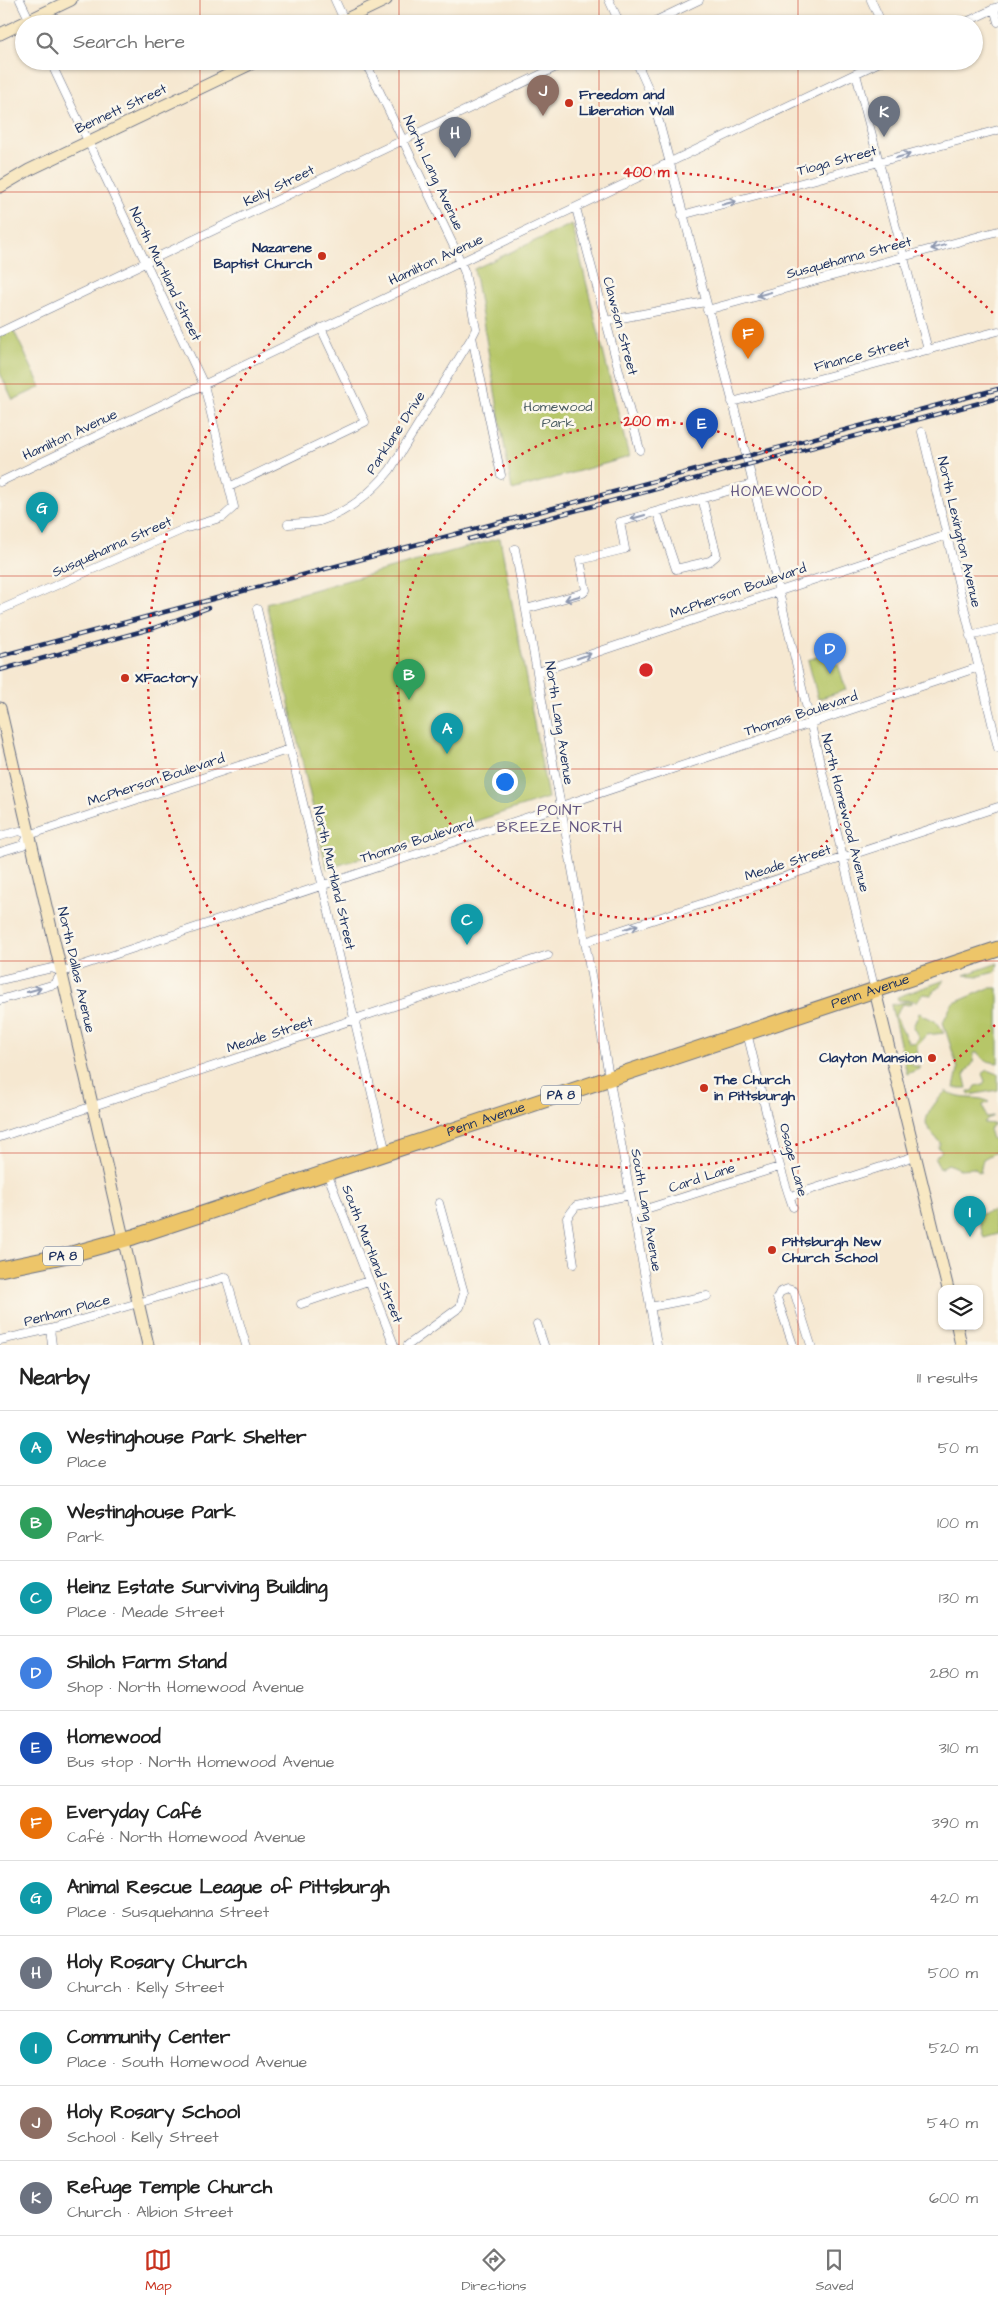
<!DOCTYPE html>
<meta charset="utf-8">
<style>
:root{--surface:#fff;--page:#f6f6f6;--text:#222;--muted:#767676;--line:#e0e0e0;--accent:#c8321e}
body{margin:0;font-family:"Architects Daughter",sans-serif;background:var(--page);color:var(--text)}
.controls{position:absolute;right:15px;bottom:15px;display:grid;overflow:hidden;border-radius:10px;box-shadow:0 1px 4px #0004}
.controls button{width:45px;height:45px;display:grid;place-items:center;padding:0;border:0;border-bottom:1px solid var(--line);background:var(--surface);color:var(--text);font:25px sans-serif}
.you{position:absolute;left:504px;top:781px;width:18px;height:18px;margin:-12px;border:4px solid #fff;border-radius:50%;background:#1a73e8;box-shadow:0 0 0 8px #1a73e833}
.badge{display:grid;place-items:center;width:32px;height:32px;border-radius:50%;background:var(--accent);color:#fff;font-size:16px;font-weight:700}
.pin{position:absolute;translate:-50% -41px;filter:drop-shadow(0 1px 2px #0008)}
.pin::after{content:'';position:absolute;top:26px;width:18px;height:15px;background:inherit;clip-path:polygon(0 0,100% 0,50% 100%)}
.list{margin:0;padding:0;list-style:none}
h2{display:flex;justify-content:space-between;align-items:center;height:65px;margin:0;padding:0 20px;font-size:21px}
h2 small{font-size:16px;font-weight:400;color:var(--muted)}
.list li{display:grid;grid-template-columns:32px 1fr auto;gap:15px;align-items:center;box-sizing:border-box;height:75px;padding:0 20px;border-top:1px solid var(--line)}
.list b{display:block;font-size:19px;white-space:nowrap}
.list p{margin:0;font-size:16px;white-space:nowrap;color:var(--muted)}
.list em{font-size:16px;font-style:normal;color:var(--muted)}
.icon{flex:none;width:28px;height:28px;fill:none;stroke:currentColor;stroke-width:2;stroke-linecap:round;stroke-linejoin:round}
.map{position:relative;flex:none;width:998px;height:1345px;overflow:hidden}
.search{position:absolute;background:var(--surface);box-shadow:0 1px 4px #0004;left:15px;right:15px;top:15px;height:55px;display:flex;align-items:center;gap:12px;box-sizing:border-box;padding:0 18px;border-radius:28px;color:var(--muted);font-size:19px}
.sheet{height:890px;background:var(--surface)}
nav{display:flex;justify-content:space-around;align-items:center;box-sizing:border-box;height:70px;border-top:1px solid var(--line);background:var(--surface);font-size:14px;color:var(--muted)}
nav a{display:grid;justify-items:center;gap:2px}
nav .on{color:var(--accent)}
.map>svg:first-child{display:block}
</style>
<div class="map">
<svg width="998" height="1345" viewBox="0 0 998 1345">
<rect width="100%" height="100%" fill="#fbf7ec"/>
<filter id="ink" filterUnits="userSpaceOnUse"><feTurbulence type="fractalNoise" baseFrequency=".02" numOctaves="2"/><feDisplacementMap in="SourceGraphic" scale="10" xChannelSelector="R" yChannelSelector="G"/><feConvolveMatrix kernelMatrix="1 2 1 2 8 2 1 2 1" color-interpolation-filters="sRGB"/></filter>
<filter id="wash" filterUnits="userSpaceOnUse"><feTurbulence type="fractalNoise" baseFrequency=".0096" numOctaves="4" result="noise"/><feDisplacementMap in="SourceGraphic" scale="20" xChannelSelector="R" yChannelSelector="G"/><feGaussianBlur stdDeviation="1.12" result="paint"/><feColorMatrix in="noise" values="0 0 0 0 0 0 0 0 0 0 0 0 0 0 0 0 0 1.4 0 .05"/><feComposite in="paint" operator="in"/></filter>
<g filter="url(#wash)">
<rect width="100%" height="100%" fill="#f6e8d1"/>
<path fill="#b6c668" stroke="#687a63" d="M572,224L629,457L512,490L474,269Z
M13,329L41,387L13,400L0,373V335Z
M500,538L548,798L327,869L266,603Z
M830,652L834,665L838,664L846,690L818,699L808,660Z
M998,963L995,972L980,976L964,975Z
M945,980L931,995L923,994L917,1001L898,1000L897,997Z
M989,988H998V1063L985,1061L978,1053H974L973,1063L964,1075L967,1088H954L958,1069L943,1022L952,1004Z
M904,1002H912L909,1005L902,1004L895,1016L908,1042L914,1043L919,1038L913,1027L919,1013L935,1021L944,1033L926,1035L917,1045L916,1056L911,1063L914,1066H919V1069L907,1074L891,1005Z
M988,1070L998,1074V1090L969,1095L968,1091H973L976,1086L983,1084L985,1081L982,1074Z
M946,1091C963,1103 976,1094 989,1102L983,1105L986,1117L993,1116L987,1119L984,1123L995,1124L989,1129L992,1139H998V1151L983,1159L980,1173L974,1168L959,1169L948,1164L940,1169L935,1158L942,1151L938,1148L940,1143C936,1137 930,1132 927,1126C922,1116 940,1097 946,1091Z
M992,1211L998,1234L984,1238L977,1215Z"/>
</g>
<g filter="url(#ink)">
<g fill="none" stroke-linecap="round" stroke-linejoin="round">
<defs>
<path id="street" d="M20,0L31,23
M335,0L346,24
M609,0L620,24
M871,0L882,24
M994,8L998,22
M649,24L699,0
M962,24L998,7
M365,61L456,251L465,273L476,329L472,337L501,475
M636,61L653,99L739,426L875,991
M856,74L928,350
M576,208L640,450
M682,215L998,130
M707,310L998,231
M606,321L705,302
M0,332L569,61
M732,402L998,331
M922,432L998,748
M0,482L882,61
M229,487L365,422L321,328
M657,512L676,569L710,561L716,556V552L702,498
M288,524C298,523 310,523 320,521C348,512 372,492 390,470L472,337
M515,549L657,1345
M257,609L386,1153
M526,609L583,593L586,590L580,560L625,549L620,522L752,484
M0,610L184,529L223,517L234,507L204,385L50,61
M970,636L998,629
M538,672L947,535
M0,836L20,831L29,835L290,749
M0,852L23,845L29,835
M585,942L998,807
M0,980L52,968L62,972L979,667
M0,1000L55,984L62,972
M747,1033C762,1091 773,1151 793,1207
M0,1137L548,955
M327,1173L394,1345
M794,1195L915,1156
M633,1213L779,1167
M574,1264L567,1218L576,1206L630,1195
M301,1304L368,1281
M650,1307L707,1296
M537,1324L544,1345
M50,1329L52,1345
M0,1340L50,1329L226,1277L246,1345
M408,1345L460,1307L464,1293L439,1203
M793,1345L777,1298L780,1292L788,1289L794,1291L811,1345"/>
<path id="secondary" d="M336,24L386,0
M0,34L71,0
M0,187L29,170L257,61
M0,708L148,1345
M875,991L948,1289
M957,1326L961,1345"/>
<g id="highway">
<path id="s1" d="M0,1269L68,1255L133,1237L998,949"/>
</g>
</defs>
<use href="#street" stroke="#687086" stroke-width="9"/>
<use href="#secondary" stroke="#687086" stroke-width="13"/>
<use href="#highway" stroke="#687086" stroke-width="17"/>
<use href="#street" stroke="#fff" stroke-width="8"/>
<use href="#secondary" stroke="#f8e8c3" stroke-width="11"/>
<use href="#highway" stroke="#edc569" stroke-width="15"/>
<defs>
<path id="rail" d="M469,539L998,398
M0,656L998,389
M0,670L154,628L208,608"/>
</defs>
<use href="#rail" stroke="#1b2f5e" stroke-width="4.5"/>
<use href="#rail" stroke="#fbf7ec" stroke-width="2.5" stroke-dasharray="8" stroke-linecap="butt"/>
</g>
<defs><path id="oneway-shaft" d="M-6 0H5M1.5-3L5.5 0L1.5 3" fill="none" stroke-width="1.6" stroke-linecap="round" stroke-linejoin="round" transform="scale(1.25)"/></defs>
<g stroke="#8d97ae">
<use href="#oneway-shaft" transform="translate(903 156) rotate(-15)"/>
<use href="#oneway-shaft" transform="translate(729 203) rotate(-14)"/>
<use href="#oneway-shaft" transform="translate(938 247) rotate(165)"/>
<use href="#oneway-shaft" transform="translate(764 294) rotate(165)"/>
<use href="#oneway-shaft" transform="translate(638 517) rotate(164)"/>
<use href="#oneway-shaft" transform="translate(572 598) rotate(165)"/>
<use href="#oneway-shaft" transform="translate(584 656) rotate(-19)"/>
<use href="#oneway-shaft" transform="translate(631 927) rotate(-18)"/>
<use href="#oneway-shaft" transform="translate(34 990) rotate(-16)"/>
</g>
</g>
<path fill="none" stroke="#c8321e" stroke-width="1" stroke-opacity="0.55" d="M200,0V24M399,0V24M599,0V24M798,0V24M200,61V1345M399,61V1345M599,61V1345M798,61V1345M0,192H998M0,384H998M0,576H998M0,769H998M0,961H998M0,1153H998"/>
<g fill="none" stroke="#d62828" stroke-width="2.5" stroke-dasharray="2.5 5">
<circle cx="646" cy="670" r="249"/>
<path d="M995 1025A498 498 0 1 1 995 315"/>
</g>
<g fill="#c8321e" stroke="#fbf7ec" stroke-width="2">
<circle cx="569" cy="103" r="5"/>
<circle cx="322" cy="256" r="5"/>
<circle cx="125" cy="678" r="5"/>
<circle cx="932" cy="1058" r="5"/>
<circle cx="704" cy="1088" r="5"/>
<circle cx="772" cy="1250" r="5"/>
</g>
<g text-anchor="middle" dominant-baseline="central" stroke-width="5" stroke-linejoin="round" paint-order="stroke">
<g fill="#fbf7ec" stroke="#5e6b89" stroke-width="1">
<rect x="541" y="1085.5" width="40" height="19" rx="4"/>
<rect x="43" y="1246.5" width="40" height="19" rx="4"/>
</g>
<g font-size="12" font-weight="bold" fill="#1b2f5e">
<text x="561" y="1095">PA 8</text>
<text x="63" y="1256">PA 8</text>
</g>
<g font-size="14" font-weight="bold" fill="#1b2f5e" stroke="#fbf7ec" text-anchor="start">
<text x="579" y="95">Freedom and<tspan x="579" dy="16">Liberation Wall</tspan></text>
<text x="312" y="248" text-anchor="end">Nazarene<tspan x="312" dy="16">Baptist Church</tspan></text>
<text x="135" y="678">XFactory</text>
<text x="922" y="1058" text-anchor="end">Clayton Mansion</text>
<text x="714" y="1080">The Church<tspan x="714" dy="16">in Pittsburgh</tspan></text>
<text x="782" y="1242">Pittsburgh New<tspan x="782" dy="16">Church School</tspan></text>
</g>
<g font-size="14" fill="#1b2f5e" stroke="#fbf7ec">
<text transform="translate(121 109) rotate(-25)">Bennett Street</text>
<text transform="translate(837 161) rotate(-15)">Tioga Street</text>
<text transform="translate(433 173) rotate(65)">North Lang Avenue</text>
<text transform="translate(279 186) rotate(-26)">Kelly Street</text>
<text transform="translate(849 258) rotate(-15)">Susquehanna Street</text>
<text transform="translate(436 260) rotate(-25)">Hamilton Avenue</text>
<text transform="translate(165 274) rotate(64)">North Murtland Street</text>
<text transform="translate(620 326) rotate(75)">Clawson Street</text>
<text transform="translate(862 355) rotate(-15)">Finance Street</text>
<text transform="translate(396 433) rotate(-57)">Parklane Drive</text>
<text transform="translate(70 435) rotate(-25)">Hamilton Avenue</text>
<text transform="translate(959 532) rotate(77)">North Lexington Avenue</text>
<text transform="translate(112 547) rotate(-24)">Susquehanna Street</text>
<text transform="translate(738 591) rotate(-19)">McPherson Boulevard</text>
<text transform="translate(801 714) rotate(-18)">Thomas Boulevard</text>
<text transform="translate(559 723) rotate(81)">North Lang Avenue</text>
<text transform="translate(156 780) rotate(-18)">McPherson Boulevard</text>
<text transform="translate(845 813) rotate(76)">North Homewood Avenue</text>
<text transform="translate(417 841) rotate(-18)">Thomas Boulevard</text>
<text transform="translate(788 863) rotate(-18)">Meade Street</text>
<text transform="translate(334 878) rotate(77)">North Murtland Street</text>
<text transform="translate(76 970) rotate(77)">North Dallas Avenue</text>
<text stroke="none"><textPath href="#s1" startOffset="914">Penn Avenue</textPath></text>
<text transform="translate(270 1035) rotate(-18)">Meade Street</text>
<text stroke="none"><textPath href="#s1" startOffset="509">Penn Avenue</textPath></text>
<text transform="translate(793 1160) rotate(75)">Osage Lane</text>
<text transform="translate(702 1178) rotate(-18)">Card Lane</text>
<text transform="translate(646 1210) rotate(80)">South Lang Avenue</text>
<text transform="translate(372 1254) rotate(69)">South Murtland Street</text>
<text transform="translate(67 1311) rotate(-15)">Penham Place</text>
</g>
<g font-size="14" fill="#4a5c61" stroke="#fbf7ec">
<text x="558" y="407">Homewood<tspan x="558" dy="16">Park</tspan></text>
</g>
<g font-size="15" letter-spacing="1" fill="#625681" stroke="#fbf7ec">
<text x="777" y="491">HOMEWOOD</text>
<text x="560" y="810">POINT<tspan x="560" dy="17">BREEZE NORTH</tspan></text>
</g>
</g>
<circle cx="646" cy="670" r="8" fill="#d62828" stroke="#fbf7ec" stroke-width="2.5"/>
<g font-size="15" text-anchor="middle" font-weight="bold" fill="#d62828" stroke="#fbf7ec" stroke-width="5" stroke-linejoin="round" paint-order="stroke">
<text x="646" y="177">400 m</text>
<text x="646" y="426">200 m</text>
</g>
</svg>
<div class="controls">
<button><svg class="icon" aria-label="layers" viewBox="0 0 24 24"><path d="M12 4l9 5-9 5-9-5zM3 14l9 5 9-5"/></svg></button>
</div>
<div class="you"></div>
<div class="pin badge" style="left:447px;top:754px;background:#0f9aa8">A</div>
<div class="pin badge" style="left:409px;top:700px;background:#2e9e5b">B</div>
<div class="pin badge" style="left:467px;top:945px;background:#0f9aa8">C</div>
<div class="pin badge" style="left:830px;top:674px;background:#3f7fe0">D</div>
<div class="pin badge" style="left:702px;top:449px;background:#1a4fb4">E</div>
<div class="pin badge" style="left:748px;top:359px;background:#e8710a">F</div>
<div class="pin badge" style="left:42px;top:533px;background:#0f9aa8">G</div>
<div class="pin badge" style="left:455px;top:158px;background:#6b7280">H</div>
<div class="pin badge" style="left:970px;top:1237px;background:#0f9aa8">I</div>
<div class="pin badge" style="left:543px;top:116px;background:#8d6e63">J</div>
<div class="pin badge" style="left:884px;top:137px;background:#6b7280">K</div>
<div class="search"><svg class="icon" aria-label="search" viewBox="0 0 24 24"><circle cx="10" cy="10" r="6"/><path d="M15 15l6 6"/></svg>Search here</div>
</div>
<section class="sheet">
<h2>Nearby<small>11 results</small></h2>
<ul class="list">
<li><span class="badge" style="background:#0f9aa8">A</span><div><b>Westinghouse Park Shelter</b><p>Place</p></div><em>50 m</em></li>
<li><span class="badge" style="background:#2e9e5b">B</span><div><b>Westinghouse Park</b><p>Park</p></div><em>100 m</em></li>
<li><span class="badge" style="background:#0f9aa8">C</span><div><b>Heinz Estate Surviving Building</b><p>Place · Meade Street</p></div><em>130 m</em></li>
<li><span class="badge" style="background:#3f7fe0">D</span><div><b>Shiloh Farm Stand</b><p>Shop · North Homewood Avenue</p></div><em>280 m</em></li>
<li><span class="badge" style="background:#1a4fb4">E</span><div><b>Homewood</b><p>Bus stop · North Homewood Avenue</p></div><em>310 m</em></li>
<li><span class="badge" style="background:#e8710a">F</span><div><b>Everyday Café</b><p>Café · North Homewood Avenue</p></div><em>390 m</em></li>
<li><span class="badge" style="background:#0f9aa8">G</span><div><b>Animal Rescue League of Pittsburgh</b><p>Place · Susquehanna Street</p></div><em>420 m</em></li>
<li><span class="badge" style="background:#6b7280">H</span><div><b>Holy Rosary Church</b><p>Church · Kelly Street</p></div><em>500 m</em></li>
<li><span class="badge" style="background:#0f9aa8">I</span><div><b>Community Center</b><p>Place · South Homewood Avenue</p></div><em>520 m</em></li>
<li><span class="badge" style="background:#8d6e63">J</span><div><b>Holy Rosary School</b><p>School · Kelly Street</p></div><em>540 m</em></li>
<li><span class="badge" style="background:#6b7280">K</span><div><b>Refuge Temple Church</b><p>Church · Albion Street</p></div><em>600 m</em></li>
</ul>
</section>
<nav>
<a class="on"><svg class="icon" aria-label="map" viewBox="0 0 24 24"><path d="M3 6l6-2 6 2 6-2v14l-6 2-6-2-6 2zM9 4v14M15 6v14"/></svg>Map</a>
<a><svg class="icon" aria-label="directions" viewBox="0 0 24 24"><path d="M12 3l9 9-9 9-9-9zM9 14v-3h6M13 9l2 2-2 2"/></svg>Directions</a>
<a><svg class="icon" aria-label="saved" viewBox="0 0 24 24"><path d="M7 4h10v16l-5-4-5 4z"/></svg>Saved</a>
</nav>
